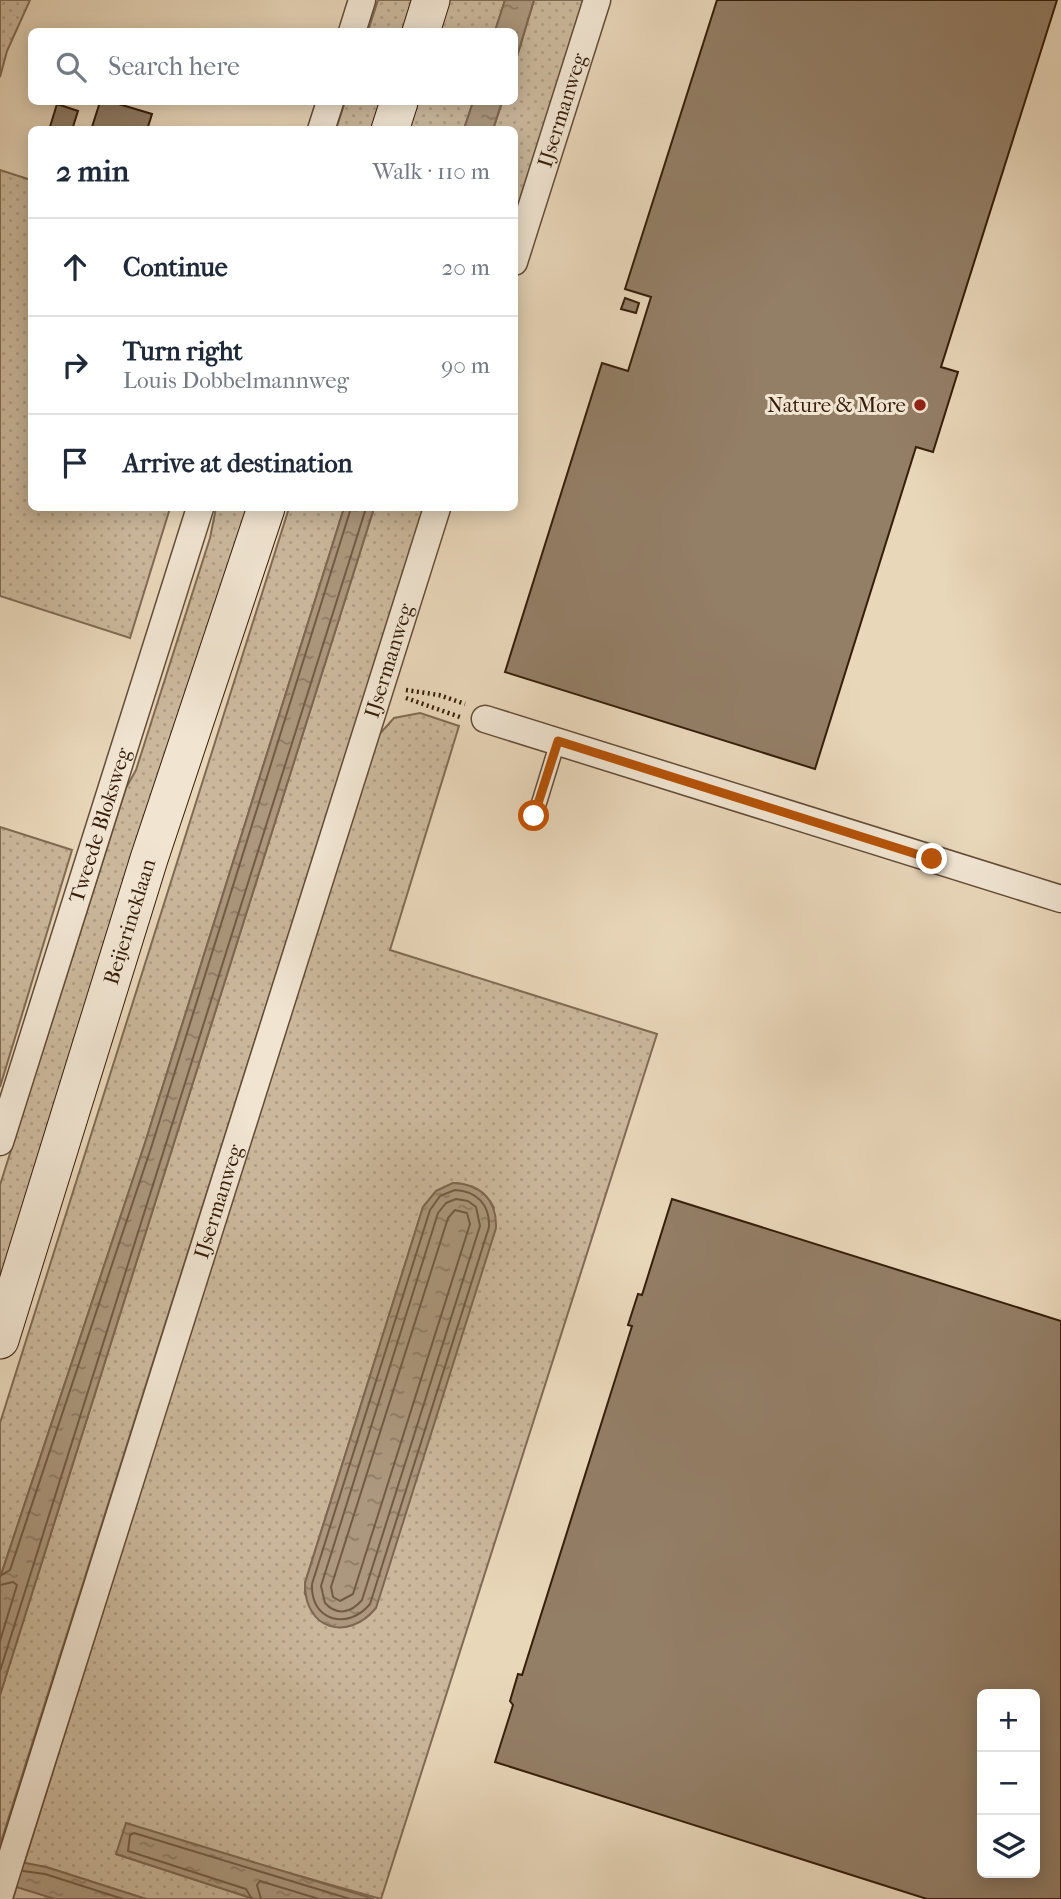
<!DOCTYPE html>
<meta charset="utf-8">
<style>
:root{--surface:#fff;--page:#f2f2f3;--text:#1f2937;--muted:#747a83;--line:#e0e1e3}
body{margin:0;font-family:"IM FELL French Canon",serif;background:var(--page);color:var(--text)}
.controls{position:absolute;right:21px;bottom:21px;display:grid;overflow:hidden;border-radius:10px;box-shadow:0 4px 18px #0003}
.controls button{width:63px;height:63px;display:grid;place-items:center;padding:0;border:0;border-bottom:2px solid var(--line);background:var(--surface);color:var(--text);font:35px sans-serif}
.stop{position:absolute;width:21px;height:21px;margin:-16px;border:5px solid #b45309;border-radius:50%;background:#fff}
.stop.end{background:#b45309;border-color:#fff;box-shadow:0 2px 7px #0008}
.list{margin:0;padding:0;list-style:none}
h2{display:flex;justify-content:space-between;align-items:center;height:91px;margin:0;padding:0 28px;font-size:30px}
h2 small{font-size:23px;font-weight:400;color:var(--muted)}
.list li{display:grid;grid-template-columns:46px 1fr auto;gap:21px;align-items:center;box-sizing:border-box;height:98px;padding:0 28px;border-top:2px solid var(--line)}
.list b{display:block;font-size:26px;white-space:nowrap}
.list p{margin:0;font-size:23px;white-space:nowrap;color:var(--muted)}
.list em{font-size:23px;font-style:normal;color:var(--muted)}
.icon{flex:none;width:38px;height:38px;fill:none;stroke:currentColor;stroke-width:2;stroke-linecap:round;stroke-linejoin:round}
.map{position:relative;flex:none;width:1061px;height:1899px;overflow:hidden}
.search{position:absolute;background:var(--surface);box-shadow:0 4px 18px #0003;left:28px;top:28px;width:490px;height:77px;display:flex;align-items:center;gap:18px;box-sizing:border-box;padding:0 24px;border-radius:10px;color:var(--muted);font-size:26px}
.panel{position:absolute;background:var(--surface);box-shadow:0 4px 18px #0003;left:28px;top:126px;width:490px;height:385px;border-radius:10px}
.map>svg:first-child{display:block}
</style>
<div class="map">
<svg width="1061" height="1899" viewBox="0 0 1061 1899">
<defs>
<pattern id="grass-dots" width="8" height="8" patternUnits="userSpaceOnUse" patternTransform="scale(1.75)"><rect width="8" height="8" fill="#cbb89c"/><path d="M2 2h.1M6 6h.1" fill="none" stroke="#af9e85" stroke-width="1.8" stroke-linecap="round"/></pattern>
<pattern id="forest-firs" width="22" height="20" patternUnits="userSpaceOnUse" patternTransform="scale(1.75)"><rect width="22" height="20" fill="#cbb89c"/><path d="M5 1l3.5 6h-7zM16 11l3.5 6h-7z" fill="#af9e85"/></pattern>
<pattern id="water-ripples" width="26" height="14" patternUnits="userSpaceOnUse" patternTransform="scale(1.75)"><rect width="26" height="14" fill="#ac987e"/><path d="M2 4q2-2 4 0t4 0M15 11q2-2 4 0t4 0" fill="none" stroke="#8d7b65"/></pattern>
</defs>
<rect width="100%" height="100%" fill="#e9d7ba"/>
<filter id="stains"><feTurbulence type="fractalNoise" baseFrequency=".00286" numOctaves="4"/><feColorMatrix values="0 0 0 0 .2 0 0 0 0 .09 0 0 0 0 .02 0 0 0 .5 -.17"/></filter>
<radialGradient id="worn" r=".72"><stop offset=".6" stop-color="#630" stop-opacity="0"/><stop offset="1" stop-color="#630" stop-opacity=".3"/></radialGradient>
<path fill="url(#grass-dots)" stroke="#806b53" stroke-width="2" fill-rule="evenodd" d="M0,0H30L7,51L0,77Z
M378,0H412L402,31H368Z
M448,0H505L495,31L438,32Z
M534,0H586L515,224L514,130H493L502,102H514L515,63Z
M345,102H380L371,129H336Z
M416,102H473L464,129L407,130Z
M0,170L31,180L32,508H170L130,638L0,596Z
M216,508H252L0,1307V1185L126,788L136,770L210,538Z
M289,508H344L145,1143L0,1578V1423Z
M374,508H424L0,1845V1695Z
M420,713L459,726L390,950L657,1034L381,1899L261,1865L116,1854L254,1899H146L46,1867L24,1864L376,738L394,718ZM453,1183C472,1184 486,1191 494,1208L305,1595V1583L423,1207L436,1191Z
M0,827L72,850L0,1087Z"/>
<path fill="url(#forest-firs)" stroke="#806b53" stroke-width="2" d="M17,1886L55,1899H13Z"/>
<path fill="url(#water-ripples)" stroke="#7d6750" stroke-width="2" d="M505,0H534L515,63L514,32L495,31Z
M473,102H502L493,129H464Z
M344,508H374L0,1695V1578L145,1143Z
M453,1183C481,1184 497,1200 496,1228L376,1608C348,1642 304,1630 305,1583L423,1207L436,1191Z
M126,1823L374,1899H254L116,1854Z
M0,1858L46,1867L146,1899H55L0,1882Z"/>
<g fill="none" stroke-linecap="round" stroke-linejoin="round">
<path stroke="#715b44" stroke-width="2" d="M455,1190C477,1191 490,1205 489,1227L370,1604C348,1631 310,1621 312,1584L430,1210L440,1196Z
M456,1199L468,1201L476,1207L480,1226L362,1600C351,1613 337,1616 325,1603L321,1586L438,1213L446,1203Z
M455,1210L467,1213L470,1224L353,1594L340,1601L333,1597L331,1587L448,1218Z
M0,1576L10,1570L152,1145L351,508
M0,1585L13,1582L17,1585L0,1641
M0,1671L366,508
M23,1871L45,1874L123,1899
M252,1899L246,1889L128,1851L130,1835L134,1833L350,1899
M261,1899L257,1885L260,1881L319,1899"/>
</g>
<path fill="#937e66" stroke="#361e0a" stroke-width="2" fill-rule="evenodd" d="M717,0H1057L941,367L958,372L933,452L916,447L815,769L505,672L602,363L628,371L651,297L625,289Z
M100,102H112L152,114L147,130H91Z
M57,104L78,111L72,130H49Z
M625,298L639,303L636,313L621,309Z
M672,1199L1061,1321V1899H927L495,1762L513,1705L510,1701L518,1674L522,1675L632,1326L628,1325L638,1294L642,1295ZM982,1694H1035V1873H982Z"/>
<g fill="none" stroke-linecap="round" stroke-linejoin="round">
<defs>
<path id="service" d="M535,816L558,741"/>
<g id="minor">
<path d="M352,32L362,0"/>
<path d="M321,130L330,102"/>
<path id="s1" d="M514,262L597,0"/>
<path d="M485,719L1061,899"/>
<path id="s2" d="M0,1142L200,508"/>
<path id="s3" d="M0,1894L437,508"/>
</g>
<g id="secondary">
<path d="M421,32L431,0"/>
<path d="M390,130L399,102"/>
<path id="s4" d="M0,1340L149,859L266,508"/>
</g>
</defs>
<use href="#service" stroke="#634c36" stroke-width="17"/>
<use href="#minor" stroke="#634c36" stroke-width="29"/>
<use href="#secondary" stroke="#361e0a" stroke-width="39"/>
<path stroke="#361e0a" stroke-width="4.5" stroke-dasharray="2 3.5" stroke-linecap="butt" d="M406,690L439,695L465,704
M406,698L460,717"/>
<use href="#service" stroke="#f1e5d2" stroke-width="14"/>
<use href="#minor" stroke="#f1e5d2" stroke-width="26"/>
<use href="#secondary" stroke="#f1e5d2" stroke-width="37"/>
</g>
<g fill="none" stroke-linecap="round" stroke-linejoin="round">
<path stroke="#b45309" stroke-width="9" d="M534,816L558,741L932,859"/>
</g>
<circle fill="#8f2418" stroke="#f1e5d2" stroke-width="2.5" cx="920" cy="405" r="7"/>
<g text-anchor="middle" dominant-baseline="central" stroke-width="6" stroke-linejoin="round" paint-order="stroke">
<g font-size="21" fill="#361e0a" stroke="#f1e5d2">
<text stroke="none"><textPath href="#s1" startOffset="159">IJsermanweg</textPath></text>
<text stroke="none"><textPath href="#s3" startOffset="1293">IJsermanweg</textPath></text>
<text stroke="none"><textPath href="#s2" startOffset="332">Tweede Bloksweg</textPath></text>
<text stroke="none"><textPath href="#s4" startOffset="438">Beijerincklaan</textPath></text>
<text stroke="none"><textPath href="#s3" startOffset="726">IJsermanweg</textPath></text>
</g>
<g font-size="21" fill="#361e0a" stroke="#f1e5d2" text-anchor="end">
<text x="906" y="405">Nature &amp; More</text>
</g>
</g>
<rect width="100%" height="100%" filter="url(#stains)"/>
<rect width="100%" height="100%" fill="url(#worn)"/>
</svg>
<div class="controls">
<button>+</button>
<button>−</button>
<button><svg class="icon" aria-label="layers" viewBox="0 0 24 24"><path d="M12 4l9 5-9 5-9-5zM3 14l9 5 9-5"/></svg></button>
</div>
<div class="stop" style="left:534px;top:816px"></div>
<div class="stop end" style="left:932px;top:859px"></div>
<div class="search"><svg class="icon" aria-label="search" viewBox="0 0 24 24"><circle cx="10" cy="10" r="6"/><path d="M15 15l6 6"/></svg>Search here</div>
<section class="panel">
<h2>2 min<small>Walk · 110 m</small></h2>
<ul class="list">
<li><svg class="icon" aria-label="ahead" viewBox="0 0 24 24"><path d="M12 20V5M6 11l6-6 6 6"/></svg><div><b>Continue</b></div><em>20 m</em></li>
<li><svg class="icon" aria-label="right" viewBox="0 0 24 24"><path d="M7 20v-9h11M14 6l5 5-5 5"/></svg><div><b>Turn right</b><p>Louis Dobbelmannweg</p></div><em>90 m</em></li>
<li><svg class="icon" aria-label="arrive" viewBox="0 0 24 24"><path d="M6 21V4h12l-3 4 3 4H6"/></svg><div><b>Arrive at destination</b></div></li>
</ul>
</section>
</div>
